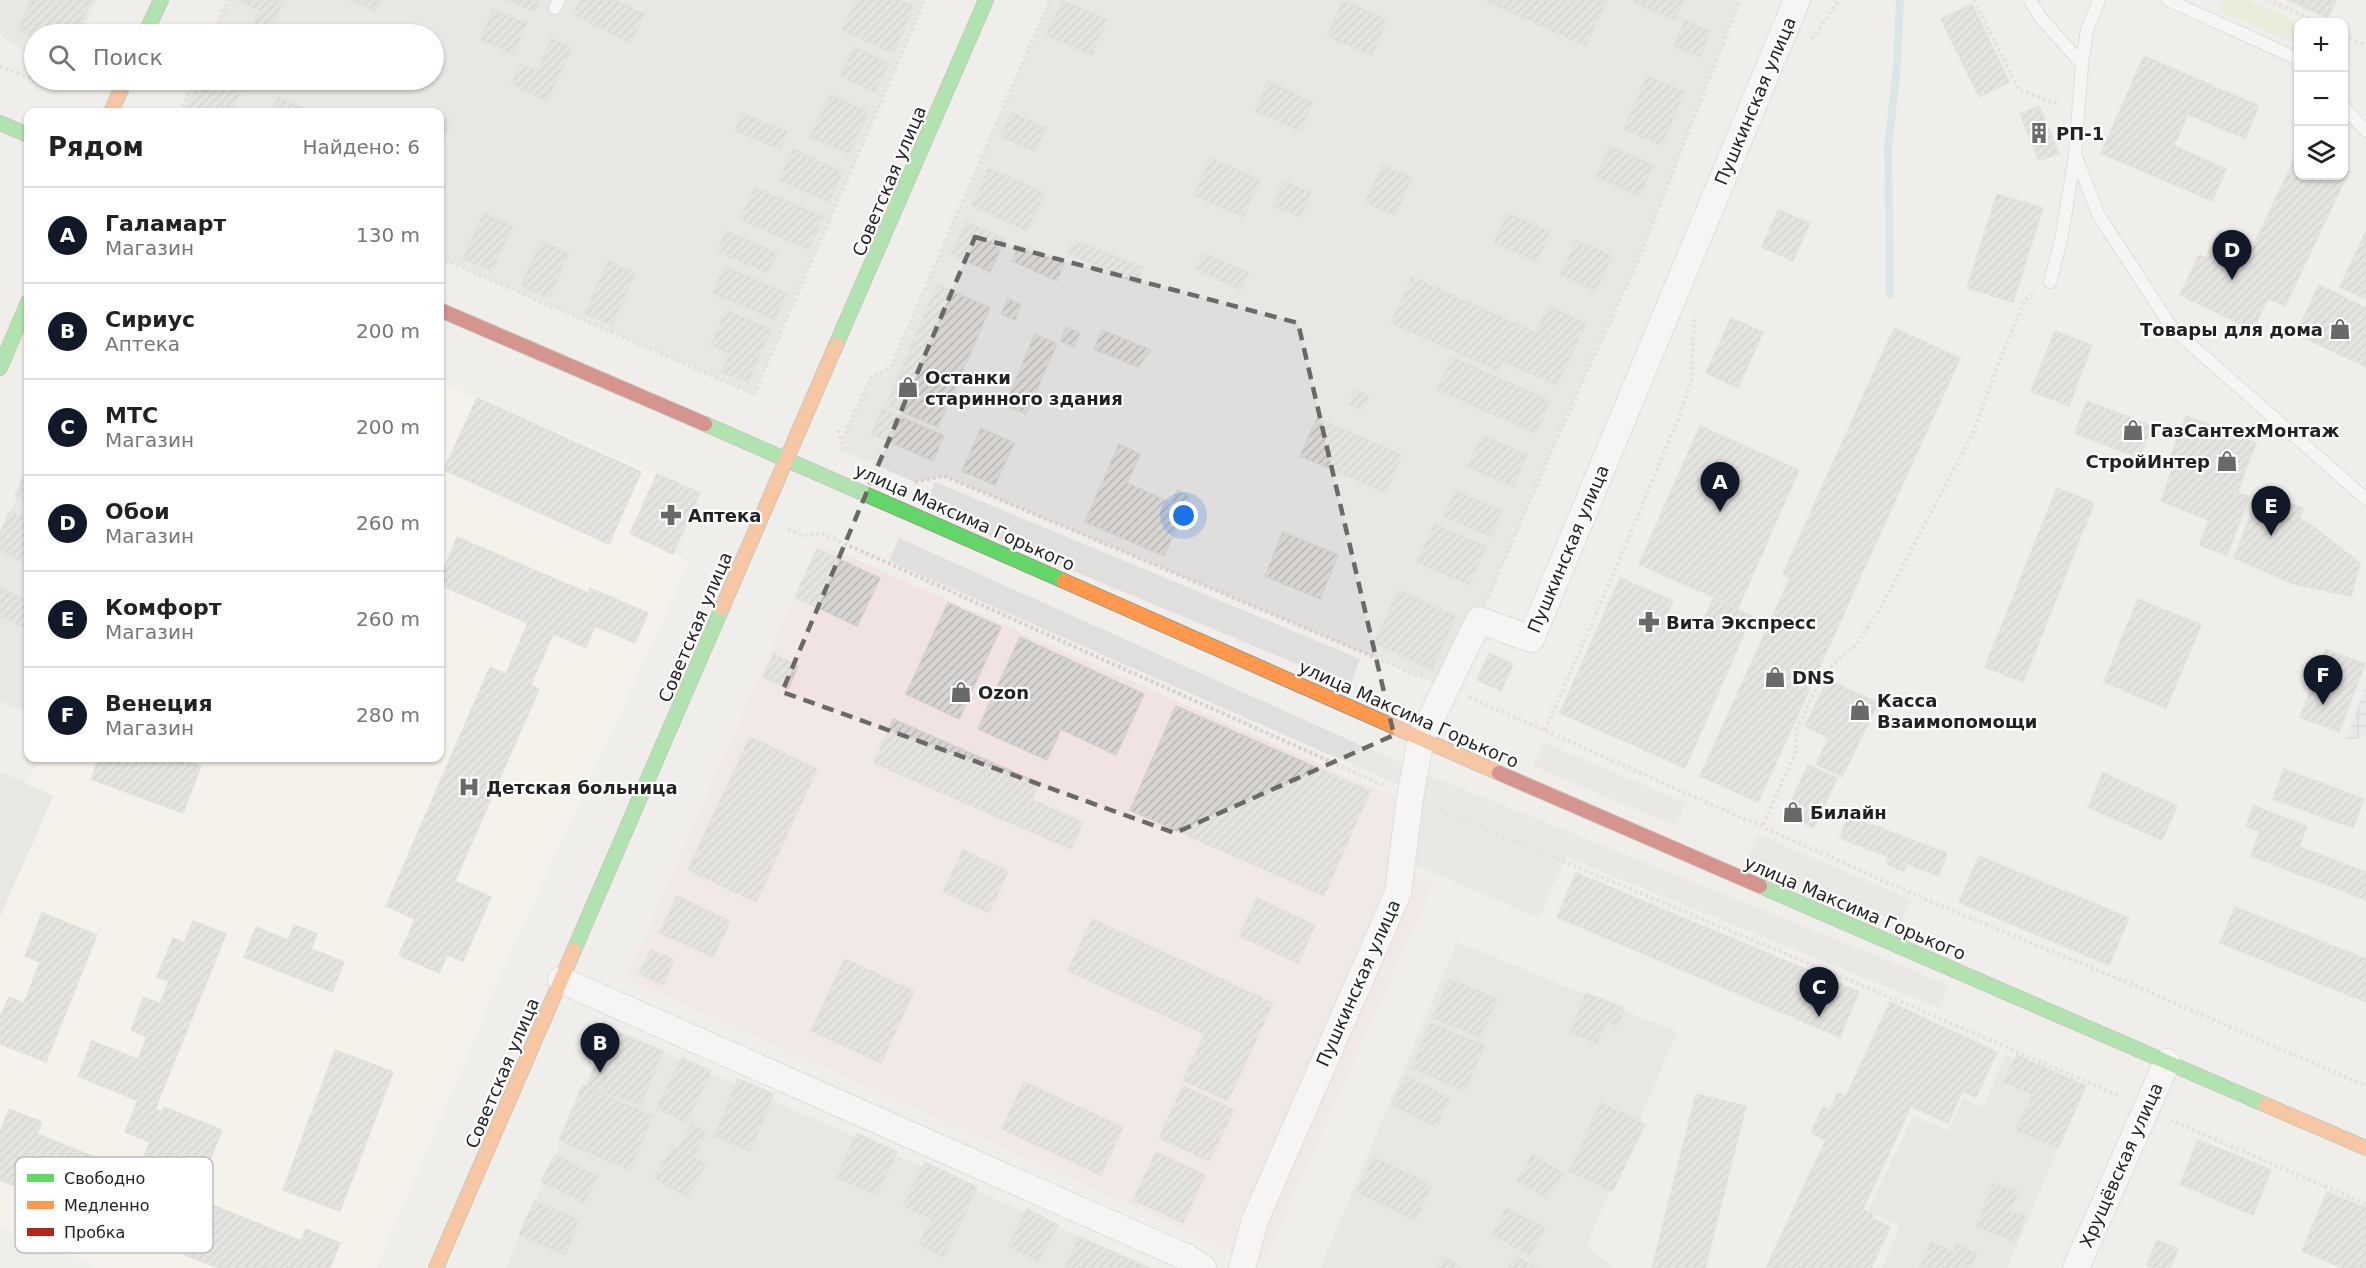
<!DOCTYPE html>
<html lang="ru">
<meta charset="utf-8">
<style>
:root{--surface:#fff;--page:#f6f6f6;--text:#222;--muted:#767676;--line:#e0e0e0;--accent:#111827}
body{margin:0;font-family:"DejaVu Sans",sans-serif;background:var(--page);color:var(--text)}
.controls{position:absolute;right:18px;top:18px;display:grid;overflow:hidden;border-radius:12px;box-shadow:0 2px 4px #0004}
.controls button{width:54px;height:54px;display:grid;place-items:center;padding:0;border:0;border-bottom:2px solid var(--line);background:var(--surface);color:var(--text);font:30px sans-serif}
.you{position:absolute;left:1184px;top:516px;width:21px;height:21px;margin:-15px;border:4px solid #fff;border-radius:50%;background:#1a73e8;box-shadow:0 0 0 9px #1a73e833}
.badge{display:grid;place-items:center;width:39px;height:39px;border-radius:50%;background:var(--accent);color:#fff;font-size:20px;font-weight:700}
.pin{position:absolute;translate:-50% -50px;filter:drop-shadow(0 2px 3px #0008)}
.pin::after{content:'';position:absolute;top:32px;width:21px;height:18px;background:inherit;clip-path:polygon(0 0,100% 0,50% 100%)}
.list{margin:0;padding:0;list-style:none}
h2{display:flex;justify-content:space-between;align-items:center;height:78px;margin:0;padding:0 24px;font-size:26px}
h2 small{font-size:20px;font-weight:400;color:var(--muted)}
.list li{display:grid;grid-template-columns:39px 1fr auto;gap:18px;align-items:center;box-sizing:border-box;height:96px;padding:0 24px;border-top:2px solid var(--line)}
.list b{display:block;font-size:22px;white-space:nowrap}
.list p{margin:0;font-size:20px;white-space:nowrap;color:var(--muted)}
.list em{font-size:20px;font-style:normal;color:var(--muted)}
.icon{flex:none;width:33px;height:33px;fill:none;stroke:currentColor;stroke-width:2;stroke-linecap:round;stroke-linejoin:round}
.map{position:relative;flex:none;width:2366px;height:1268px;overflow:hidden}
.search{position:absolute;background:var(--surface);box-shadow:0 2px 4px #0004;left:24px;top:24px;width:420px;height:66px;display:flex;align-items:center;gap:15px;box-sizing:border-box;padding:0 21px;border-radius:33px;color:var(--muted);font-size:22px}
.panel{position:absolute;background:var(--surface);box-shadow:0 2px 4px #0004;left:24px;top:108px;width:420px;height:654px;border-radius:12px}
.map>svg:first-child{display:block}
</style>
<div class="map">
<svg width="2366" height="1268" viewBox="0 0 2366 1268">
<defs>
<pattern id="plaza-grid" width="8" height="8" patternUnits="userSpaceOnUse" patternTransform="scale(1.5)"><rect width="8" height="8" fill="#e2e1e5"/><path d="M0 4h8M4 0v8" fill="none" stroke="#c2c1c4"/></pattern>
<pattern id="building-hatch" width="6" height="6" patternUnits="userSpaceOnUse" patternTransform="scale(1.5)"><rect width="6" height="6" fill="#d7d4d2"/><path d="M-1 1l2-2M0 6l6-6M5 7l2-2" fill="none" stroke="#b8b6b4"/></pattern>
</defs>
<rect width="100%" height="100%" fill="#f0eeeb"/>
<path fill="#dfdedc" d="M0,0H97L80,34H34V55L0,36Z
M228,0H925L754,394L440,258V112H180L194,80H434V34H213Z
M1050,0H1484L1586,46L1607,0H1740L1638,261L1567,416L1479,620L1445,687L944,476L915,482L845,452L842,439L871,378L891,367Z
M28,471V713L0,701V535Z
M0,772L54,795L0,917Z
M1457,942L1677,1032L1586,1247L1615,1268H1320Z
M611,1029L1151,1268H506Z
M2006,1055L2084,1089L2007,1268H1882L1900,1226L1868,1211L1913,1116L1947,1131L1964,1098L1983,1107Z"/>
<path fill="#f1e3e1" d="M818,543L1413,805L1406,872L1433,885L1263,1265L626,978Z"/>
<path fill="#f8f7e8" d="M440,382L700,493L673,553L689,563L490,998L476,1037L376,1268H101L0,1226V917L54,796L27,784L39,758H440Z"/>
<path fill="#ddeccb" d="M2223,0H2248L2298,23V45L2218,10Z"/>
<path fill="#e0dfde" d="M935,482L1360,659L1350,686L924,509Z
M899,538L1425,774L1949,985L1939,1008L1566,857L1539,918L1410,863L1417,793L889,561Z
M1543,742L1686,803L1676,826L1533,766Z
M1758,834L1911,900L1901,924L1747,859Z"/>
<path fill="url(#plaza-grid)" d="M2366,686V735L2354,740L2346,738Z"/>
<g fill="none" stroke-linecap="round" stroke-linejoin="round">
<path stroke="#bfdbe3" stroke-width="8" d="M1890,294L1888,147L1896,77L1900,0"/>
</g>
<path fill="url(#building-hatch)" stroke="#d3d0cc" stroke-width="1.5" d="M31,0H89L91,1L76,34H34V38L18,30Z
M284,0L270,31L254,24L259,11L238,1Z
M349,0H380L375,11Z
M507,0H539L535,11Z
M581,0H616L644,14L630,43L573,14Z
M856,0H900L914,6L893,53L842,30Z
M1062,0L1107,20L1091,55L1046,35Z
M1343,0L1387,20L1372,56L1327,36Z
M1484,0H1607L1586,46Z
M1636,0H1683L1675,20L1635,3Z
M2287,0H2336L2328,18Z
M1972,4L2009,82L1979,97L1941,19Z
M493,9L527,23L514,54L480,40Z
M1685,20L1710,31L1700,57L1674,46Z
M552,38L572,48L547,101L511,84L520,64L537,71Z
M854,47L889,63L875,92L840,76Z
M2144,56L2259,106L2245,139L2188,114L2174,146L2226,169L2212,201L2101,153Z
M1647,76L1684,92L1662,145L1624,129Z
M200,80H246L232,112H186Z
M1268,81L1313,102L1300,131L1255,111Z
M830,94L868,112L849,154L810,137Z
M278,97L313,112H271Z
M2039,106L2059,153L2039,161L2020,114Z
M742,113L787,132L780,149L735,130Z
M1012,113L1046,128L1036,152L1001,137Z
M440,116L451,121L440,147Z
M1610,146L1653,165L1640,196L1596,177Z
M793,149L842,172L829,202L779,180Z
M2298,151V176H2344V168L2349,171L2285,306L2268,298L2253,330L2180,295L2199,255L2206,258L2219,231L2253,247Z
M1210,158L1260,180L1243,217L1194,195Z
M1382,165L1412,178L1395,216L1365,202Z
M989,168L1045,193L1027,231L972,206Z
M1284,181L1311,192L1301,217L1273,206Z
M755,187L823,217L808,250L740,219Z
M1997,194L2043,208L2013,302L1967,288Z
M1778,210L1810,223L1793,261L1762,247Z
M484,213L513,226L492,271L463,258Z
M1507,213L1550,231L1537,262L1494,243Z
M966,221L1005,239L990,272L951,254Z
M726,231L777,253L768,273L717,251Z
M2366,231V299L2340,287Z
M1576,240L1612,256L1596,291L1560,275Z
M541,241L569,253L549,298L521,286Z
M1077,241L1143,267L1137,284L1066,252Z
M1019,244L1064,263L1057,281L1012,261Z
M1204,253L1249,273L1241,290L1196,270Z
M608,261L635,273L612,325L585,313Z
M724,266L787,293L775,320L712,293Z
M1412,277L1519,325L1498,371L1391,323Z
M937,285L990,308L938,427L886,405Z
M2319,285L2366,308V367L2296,334Z
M1008,299L1021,305L1015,320L1001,314Z
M1548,306L1586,323L1574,349L1536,332Z
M726,310L771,329L748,383L722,372L729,353L711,345Z
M1731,318L1763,332L1738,388L1706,373Z
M1519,325L1574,349L1557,385L1503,361Z
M1066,327L1080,333L1074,347L1060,341Z
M1894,328L1960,358L1758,802L1700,776L1790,578L1783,574Z
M1102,330L1151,350L1138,367L1094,349Z
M2055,331L2092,345L2069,406L2031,391Z
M1035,334L1057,344L1026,414L1005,405Z
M1452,357L1550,401L1536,433L1437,390Z
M1355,390L1369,396L1363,410L1349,404Z
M477,398L641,472L609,544L444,470Z
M2087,401L2152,426L2139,458L2075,433Z
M882,408L944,436L933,461L871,434Z
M2186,416L2256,443L2237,493L2167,466Z
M1317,418L1402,455L1386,493L1300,456Z
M1700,426L1799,470L1738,608L1639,564Z
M981,428L1014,443L995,485L962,471Z
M1482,435L1527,455L1513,487L1468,467Z
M1119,444L1140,454L1127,483L1171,503L1177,490L1190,496L1164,556L1085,522Z
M28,467V502L15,495Z
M2173,468L2249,497L2227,555L2199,545L2209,520L2161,501Z
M657,474L700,493L673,554L630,534Z
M2057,488L2094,503L2023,682L1985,667Z
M1456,490L1502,511L1490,537L1444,516Z
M2259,493L2303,508L2300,519L2314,527L2360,563L2351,596L2293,584L2234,558Z
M10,511L28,520V564L0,551V533Z
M1434,524L1486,547L1469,585L1417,562Z
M1283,532L1338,555L1320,599L1265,576Z
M457,537L588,593L590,588L648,613L635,643L595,626L586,648L553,634L531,685L539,689L455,881L491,897L463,961L447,955L439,973L399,955L415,919L386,906L490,667L506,674L528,623L440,585V579Z
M817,549L880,578L857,626L795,597Z
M1620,578L1673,601L1613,736L1560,713Z
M0,588L28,601V618L24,627L0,616Z
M1398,590L1456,616L1432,670L1374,643Z
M1713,599L1752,616L1685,768L1613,736L1642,671L1674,686Z
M2138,599L2201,625L2166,708L2104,682Z
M948,603L1001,627L959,719L906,694Z
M1668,613L1700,628L1674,686L1642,671Z
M1020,637L1144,694L1116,755L1061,729L1047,760L978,729Z
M2326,649L2365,664L2339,732L2300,717Z
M1489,653L1513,664L1501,691L1477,680Z
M774,654L798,666L788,689L763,677Z
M1828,679L1852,691L1829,738L1805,726Z
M1852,691L1878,703L1842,777L1816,764Z
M1176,706L1370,791L1324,896L1130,810Z
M893,719L1039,783L1020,827L874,763Z
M750,737L817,769L756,902L688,870Z
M99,758H177L201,766L183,813L91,779Z
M1808,765L1837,778L1814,828L1785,815Z
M2284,769L2364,799L2353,828L2273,799Z
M2103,773L2177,806L2162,840L2088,807Z
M1032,800L1083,822L1071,849L1020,827Z
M2254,806L2307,826L2299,847L2246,826Z
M1848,816L1947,853L1938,876L1907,864L1904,871L1886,864L1889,857L1840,838Z
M2260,832L2366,872V900L2251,856Z
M963,850L1008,871L989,913L943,892Z
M1979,856L2129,918L2109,965L1959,902Z
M1576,873L1769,954L1750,999L1557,917Z
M677,896L730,921L713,957L660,933Z
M1257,898L1315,925L1298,963L1239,936Z
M2235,907L2366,959V1002L2220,943Z
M42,913L97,935L46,1062L0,1044V1018L9,997L24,1003L40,962L25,956Z
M1092,919L1273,1003L1228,1101L1183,1080L1205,1034L1068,971Z
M193,921L226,934L155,1109L162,1112L150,1142L125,1132L152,1065L138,1060L147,1037L131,1030L144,997L160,1004L169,981L157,977L173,938L184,943Z
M294,925L317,934L311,949L344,962L332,992L244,957L256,927L288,940Z
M651,950L674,960L663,985L639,974Z
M1769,954L1859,992L1840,1037L1750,999Z
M845,959L914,991L881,1063L811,1031Z
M1449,979L1497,999L1480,1038L1433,1018Z
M1586,993L1624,1008L1618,1026L1606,1021L1597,1043L1570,1033Z
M1890,1002L1997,1052L1976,1097L1962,1091L1948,1123L1911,1106L1863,1209L1806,1182L1826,1140L1811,1133L1823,1107L1830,1110L1838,1093L1846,1096Z
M1430,1023L1485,1045L1465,1091L1412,1068Z
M610,1029L663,1051L640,1106L587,1085Z
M92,1041L152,1065L138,1101L78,1076Z
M335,1050L393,1072L340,1211L283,1190Z
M2017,1055L2086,1086L2058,1148L2016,1130L2032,1095L2004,1082Z
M682,1058L711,1071L686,1122L657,1108Z
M1406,1076L1450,1098L1436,1127L1392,1105Z
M738,1079L774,1094L750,1151L714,1136Z
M1024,1082L1123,1127L1101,1175L1002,1129Z
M583,1085L653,1116L630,1170L559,1140Z
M1183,1086L1234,1110L1209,1161L1159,1138Z
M1696,1094L1746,1106L1705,1268H1652Z
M1601,1103L1645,1124L1612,1192L1569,1171Z
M164,1107L222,1130L195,1198L301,1241L306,1229L340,1243L330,1268H218L0,1180V1132L9,1109L42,1122L37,1134L137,1174Z
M692,1124L707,1132L693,1157L706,1164L687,1197L654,1178L673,1145L679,1148Z
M857,1133L897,1152L876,1195L836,1177Z
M2198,1140L2271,1170L2253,1215L2180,1184Z
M1156,1152L1205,1175L1183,1223L1133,1200Z
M1533,1154L1563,1173L1547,1199L1517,1181Z
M555,1155L598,1176L584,1203L541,1181Z
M1373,1157L1432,1185L1415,1220L1356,1192Z
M925,1162L977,1187L944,1257L919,1244L931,1219L903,1206Z
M1806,1182L1873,1214L1871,1218L1890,1227L1871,1268H1766Z
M1994,1183L2018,1192L2010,1211L2025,1217L2015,1242L1976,1226Z
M2327,1192L2366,1208V1268H2343L2302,1251Z
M534,1201L579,1220L565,1255L519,1235Z
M1506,1208L1545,1228L1530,1255L1492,1235Z
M1027,1209L1058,1225L1038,1262L1008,1246Z
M1079,1237L1150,1268H1065Z
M2157,1240L2178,1249L2170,1268H2155L2147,1265Z
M1931,1242L1953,1252L1957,1244L1977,1254L1971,1267L1966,1265L1964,1268H1919Z
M1443,1256L1462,1268H1436Z
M1516,1256L1536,1268H1508Z"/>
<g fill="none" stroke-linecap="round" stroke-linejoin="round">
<defs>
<path id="lane" d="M2030,0L2040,17L2082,64L2075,154L2098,214L2172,328L2366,499
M2168,0L2298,59
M555,8L559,0
M2082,64L2087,30L2099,0
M2344,107L2366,131
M2050,282L2061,240L2075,155"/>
<path id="street" d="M561,980L1188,1258L1203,1268
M1242,1268L1255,1220L1398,893L1410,798L1421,739L1479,620L1531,639L1797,0
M2076,1268L2167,1062"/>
<path id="fast" d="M145,34L161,0
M0,123L28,135
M836,345L986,0
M0,368L28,302
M705,424L1064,581
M1760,886L2266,1105
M574,950L722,608"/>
<path id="slow" d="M111,112L125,80
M1064,581L1499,773
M722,608L836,345
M2266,1105L2366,1148
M436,1268L574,950"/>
<path id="jam" d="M440,310L705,424
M1499,773L1760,886"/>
</defs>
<use href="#lane" stroke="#c9c8c7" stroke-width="14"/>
<use href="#street" stroke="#c9c8c7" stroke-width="28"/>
<use href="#fast" stroke="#999a82" stroke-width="16"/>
<use href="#slow" stroke="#999a82" stroke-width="16"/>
<use href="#jam" stroke="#999a82" stroke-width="16"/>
<path stroke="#dccecd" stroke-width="4" stroke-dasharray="3 3" stroke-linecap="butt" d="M1974,0L2019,90L2059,104
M2268,0L2317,22
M213,34L228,0
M2344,35L2366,45
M1812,39L1839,0
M0,66L60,91
M180,112L194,80
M440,258L754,394L925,0
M838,430L844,452
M842,439L871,378L891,367L1050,0
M915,482L944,476L1424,678
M788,529L804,536L821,533L1387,787
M1488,597L1567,416L1638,261L1740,0
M1469,697L1941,906L2124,981L2366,1086
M1545,730L1617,566L1678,419L1692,379L1694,319
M1435,808L1878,992L2122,1097
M1763,825L1796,751L1797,729L1824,672L1857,644L1885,600L1974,431L2000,359L2025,300L2035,293
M2170,1120L2366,1204"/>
<use href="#lane" stroke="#fdfcfc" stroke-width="12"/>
<use href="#street" stroke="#fdfcfc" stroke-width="26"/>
<use href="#fast" stroke="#63d668" stroke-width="14"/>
<use href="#slow" stroke="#ff974d" stroke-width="14"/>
<use href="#jam" stroke="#b3261e" stroke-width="14"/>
</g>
<path d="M0 0H2366V1268H0ZM975,237L1298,323L1394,735L1175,833L782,692Z" fill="#f0eeeb" fill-opacity=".55" fill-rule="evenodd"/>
<path fill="none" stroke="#6a6968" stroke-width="4.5" stroke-dasharray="12 8" stroke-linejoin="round" d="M975,237L1298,323L1394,735L1175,833L782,692Z"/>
<defs>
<symbol id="building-bare" viewBox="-9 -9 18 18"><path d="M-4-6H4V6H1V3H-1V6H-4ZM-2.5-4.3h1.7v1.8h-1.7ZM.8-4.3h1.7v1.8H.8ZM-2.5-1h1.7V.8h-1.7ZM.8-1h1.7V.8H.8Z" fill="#6a6968" stroke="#fff" stroke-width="2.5" paint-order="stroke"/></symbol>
<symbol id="shop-bare" viewBox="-9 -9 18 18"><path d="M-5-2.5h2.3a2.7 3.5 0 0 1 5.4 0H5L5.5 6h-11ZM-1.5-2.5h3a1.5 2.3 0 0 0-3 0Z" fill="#6a6968" stroke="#fff" stroke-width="2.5" paint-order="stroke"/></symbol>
<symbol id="pharmacy-bare" viewBox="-9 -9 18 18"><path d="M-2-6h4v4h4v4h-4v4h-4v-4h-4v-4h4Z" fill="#6a6968" stroke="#fff" stroke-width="2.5" paint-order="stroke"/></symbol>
<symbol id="hospital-bare" viewBox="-9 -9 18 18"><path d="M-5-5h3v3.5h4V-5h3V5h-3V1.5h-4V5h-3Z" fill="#6a6968" stroke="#fff" stroke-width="2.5" paint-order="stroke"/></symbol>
</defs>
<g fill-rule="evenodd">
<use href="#building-bare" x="2024" y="118" width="30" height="30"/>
<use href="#shop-bare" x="2325" y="314" width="30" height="30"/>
<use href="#shop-bare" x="893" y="372" width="30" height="30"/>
<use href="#shop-bare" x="2118" y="415" width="30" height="30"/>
<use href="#shop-bare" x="2212" y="446" width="30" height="30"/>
<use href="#pharmacy-bare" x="656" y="500" width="30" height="30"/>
<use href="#pharmacy-bare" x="1634" y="607" width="30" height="30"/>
<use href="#shop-bare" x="1760" y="662" width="30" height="30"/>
<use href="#shop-bare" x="946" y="677" width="30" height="30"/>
<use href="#shop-bare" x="1845" y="695" width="30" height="30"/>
<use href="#hospital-bare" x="454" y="772" width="30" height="30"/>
<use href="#shop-bare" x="1778" y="797" width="30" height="30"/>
</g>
<g text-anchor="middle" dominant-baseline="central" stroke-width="4.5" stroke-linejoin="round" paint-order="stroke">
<g font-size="18" fill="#222" stroke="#fff">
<text transform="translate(1755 101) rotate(-67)">Пушкинская улица</text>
<text transform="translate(889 181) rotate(-67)">Советская улица</text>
<text transform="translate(965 517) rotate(24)">улица Максима Горького</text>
<text transform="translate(1568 549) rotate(-67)">Пушкинская улица</text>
<text transform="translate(695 627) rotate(-67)">Советская улица</text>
<text transform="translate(1409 714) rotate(24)">улица Максима Горького</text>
<text transform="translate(1855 908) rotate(23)">улица Максима Горького</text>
<text transform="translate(1358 983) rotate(-66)">Пушкинская улица</text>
<text transform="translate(502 1073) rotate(-67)">Советская улица</text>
<text transform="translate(2121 1165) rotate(-66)">Хрущёвская улица</text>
</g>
<g font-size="18" font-weight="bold" fill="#222" stroke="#fff" text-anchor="start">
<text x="2056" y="133">РП-1</text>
<text x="2323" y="329" text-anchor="end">Товары для дома</text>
<text x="925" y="377">Останки<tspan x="925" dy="21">старинного здания</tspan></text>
<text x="2150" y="430">ГазСантехМонтаж</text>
<text x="2210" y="461" text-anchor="end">СтройИнтер</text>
<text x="688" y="515">Аптека</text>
<text x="1666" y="622">Вита Экспресс</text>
<text x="1792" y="677">DNS</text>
<text x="978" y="692">Ozon</text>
<text x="1877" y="700">Касса<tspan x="1877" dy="21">Взаимопомощи</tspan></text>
<text x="486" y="787">Детская больница</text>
<text x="1810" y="812">Билайн</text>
</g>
</g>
<rect x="15" y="1157" width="198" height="96" rx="9" fill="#fff" stroke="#bdbdbd" stroke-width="1.5"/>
<rect x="27" y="1174" width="27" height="8" fill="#63d668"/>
<rect x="27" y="1201" width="27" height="8" fill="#ff974d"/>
<rect x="27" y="1228" width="27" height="8" fill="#b3261e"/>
<g font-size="16" fill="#222">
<text x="64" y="1184">Свободно</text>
<text x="64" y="1211">Медленно</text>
<text x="64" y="1238">Пробка</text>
</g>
</svg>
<div class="controls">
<button>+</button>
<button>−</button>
<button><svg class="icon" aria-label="layers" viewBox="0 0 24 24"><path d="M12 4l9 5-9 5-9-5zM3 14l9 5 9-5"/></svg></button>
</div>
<div class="you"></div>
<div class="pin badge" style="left:1720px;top:512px">A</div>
<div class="pin badge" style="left:600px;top:1073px">B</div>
<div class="pin badge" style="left:1819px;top:1017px">C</div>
<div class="pin badge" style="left:2232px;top:280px">D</div>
<div class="pin badge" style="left:2271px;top:536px">E</div>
<div class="pin badge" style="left:2323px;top:705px">F</div>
<div class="search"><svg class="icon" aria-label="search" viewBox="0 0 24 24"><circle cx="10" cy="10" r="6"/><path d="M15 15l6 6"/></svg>Поиск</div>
<section class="panel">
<h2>Рядом<small>Найдено: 6</small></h2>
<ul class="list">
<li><span class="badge">A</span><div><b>Галамарт</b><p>Магазин</p></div><em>130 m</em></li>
<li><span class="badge">B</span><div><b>Сириус</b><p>Аптека</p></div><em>200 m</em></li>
<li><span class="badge">C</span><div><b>МТС</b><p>Магазин</p></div><em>200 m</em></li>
<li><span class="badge">D</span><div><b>Обои</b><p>Магазин</p></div><em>260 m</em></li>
<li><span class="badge">E</span><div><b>Комфорт</b><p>Магазин</p></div><em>260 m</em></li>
<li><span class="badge">F</span><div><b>Венеция</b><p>Магазин</p></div><em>280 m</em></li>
</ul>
</section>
</div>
